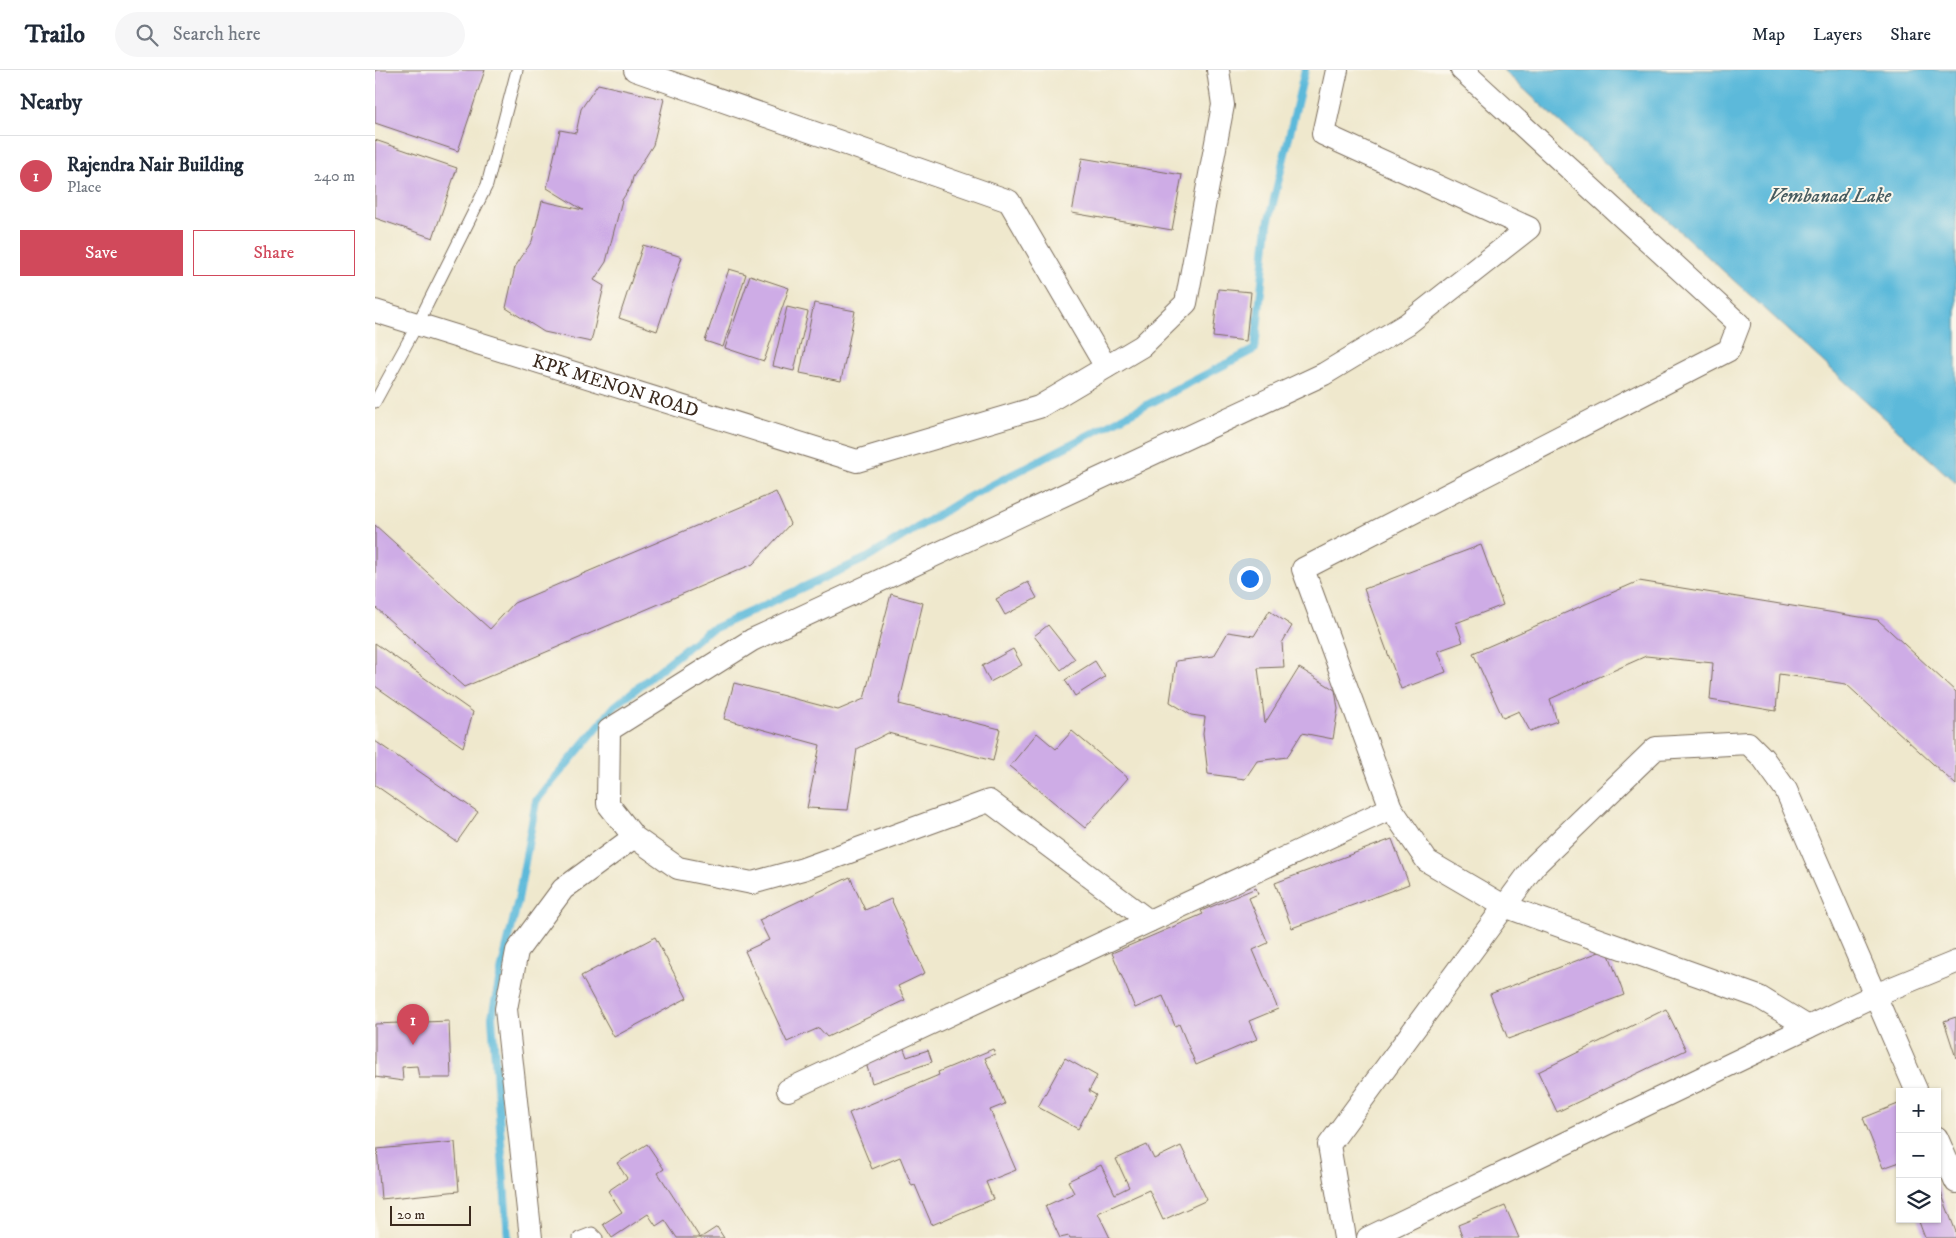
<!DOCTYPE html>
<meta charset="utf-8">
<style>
:root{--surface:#fff;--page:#f6f6f7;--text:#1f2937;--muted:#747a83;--line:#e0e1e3;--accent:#d1495b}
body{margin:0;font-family:"IM FELL DW Pica",serif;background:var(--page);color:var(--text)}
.controls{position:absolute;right:15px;bottom:15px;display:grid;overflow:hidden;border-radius:0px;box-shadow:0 1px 4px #0004}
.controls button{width:45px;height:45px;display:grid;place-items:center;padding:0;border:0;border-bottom:1px solid var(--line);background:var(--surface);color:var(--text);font:25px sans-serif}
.scale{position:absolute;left:15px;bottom:12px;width:81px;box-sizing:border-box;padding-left:5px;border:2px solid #3b2a1e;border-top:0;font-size:14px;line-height:18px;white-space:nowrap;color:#3b2a1e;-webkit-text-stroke:4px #fbf7ec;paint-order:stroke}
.you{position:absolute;left:874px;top:508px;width:18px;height:18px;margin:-12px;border:4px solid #fff;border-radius:50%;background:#1a73e8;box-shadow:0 0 0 8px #1a73e833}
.badge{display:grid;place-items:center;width:32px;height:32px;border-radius:50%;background:var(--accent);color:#fff;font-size:16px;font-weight:700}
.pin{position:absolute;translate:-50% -41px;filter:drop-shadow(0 1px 2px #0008)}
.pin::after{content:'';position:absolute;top:26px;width:18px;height:15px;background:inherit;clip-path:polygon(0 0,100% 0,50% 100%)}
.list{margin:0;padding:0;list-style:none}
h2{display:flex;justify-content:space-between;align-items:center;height:65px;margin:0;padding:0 20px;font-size:21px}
h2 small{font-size:16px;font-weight:400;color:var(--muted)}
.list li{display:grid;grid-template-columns:32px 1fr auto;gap:15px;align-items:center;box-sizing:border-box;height:80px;padding:0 20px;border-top:1px solid var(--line)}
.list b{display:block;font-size:19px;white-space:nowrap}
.list p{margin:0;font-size:16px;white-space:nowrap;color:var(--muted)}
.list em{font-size:16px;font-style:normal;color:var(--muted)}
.actions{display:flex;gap:10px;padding:15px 20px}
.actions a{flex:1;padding:11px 0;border:1px solid var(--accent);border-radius:0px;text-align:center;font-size:18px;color:var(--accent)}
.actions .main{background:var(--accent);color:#fff}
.icon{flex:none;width:28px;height:28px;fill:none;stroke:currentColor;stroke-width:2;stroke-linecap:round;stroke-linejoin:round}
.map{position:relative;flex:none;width:1581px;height:1168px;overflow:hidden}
header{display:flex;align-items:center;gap:30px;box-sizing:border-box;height:70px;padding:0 25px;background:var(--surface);border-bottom:1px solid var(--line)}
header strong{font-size:24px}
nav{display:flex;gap:28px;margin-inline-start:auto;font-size:18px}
.search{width:350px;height:45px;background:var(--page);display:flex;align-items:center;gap:12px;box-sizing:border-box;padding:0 18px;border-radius:28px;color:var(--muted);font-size:19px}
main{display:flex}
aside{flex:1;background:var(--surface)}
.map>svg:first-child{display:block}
</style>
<header>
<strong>Trailo</strong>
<div class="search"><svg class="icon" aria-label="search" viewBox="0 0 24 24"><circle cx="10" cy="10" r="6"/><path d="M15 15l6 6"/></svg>Search here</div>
<nav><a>Map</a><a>Layers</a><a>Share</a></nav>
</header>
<main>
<aside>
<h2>Nearby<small></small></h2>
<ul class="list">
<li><span class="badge">1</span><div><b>Rajendra Nair Building</b><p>Place</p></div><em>240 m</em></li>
</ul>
<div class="actions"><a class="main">Save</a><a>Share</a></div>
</aside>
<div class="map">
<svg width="1581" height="1168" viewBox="0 0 1581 1168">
<rect width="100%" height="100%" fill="#fbf7ec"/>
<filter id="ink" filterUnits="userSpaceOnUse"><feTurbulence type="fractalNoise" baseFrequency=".02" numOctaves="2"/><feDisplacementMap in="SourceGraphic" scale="10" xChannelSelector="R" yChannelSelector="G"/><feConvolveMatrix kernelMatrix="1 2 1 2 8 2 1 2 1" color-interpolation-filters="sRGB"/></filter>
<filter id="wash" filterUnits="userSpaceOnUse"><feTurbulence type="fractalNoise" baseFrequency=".0096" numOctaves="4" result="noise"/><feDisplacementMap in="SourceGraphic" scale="20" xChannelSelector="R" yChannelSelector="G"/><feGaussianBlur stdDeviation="1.12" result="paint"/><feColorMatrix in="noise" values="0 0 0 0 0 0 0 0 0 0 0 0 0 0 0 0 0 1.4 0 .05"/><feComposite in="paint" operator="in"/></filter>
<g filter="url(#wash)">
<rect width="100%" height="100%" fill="#efe8cd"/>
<path fill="#5cb9da" stroke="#4c727c" d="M1129,0H1581V413L1128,0Z"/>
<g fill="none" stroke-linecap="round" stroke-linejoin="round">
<path stroke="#5cb9da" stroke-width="8" d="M133,1168L117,947L127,897L143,830L161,731L240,636L331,562L494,487L584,432L880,279L893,154L930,0"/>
</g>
<g id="blocks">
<path fill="#ceace6" d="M0,0H110L83,81L0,53Z
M223,14L289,29L278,75L258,107L256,116L247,130L231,192L219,210L229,216L216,272L169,262L131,238L140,197L157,171L167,131L208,140L172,118L185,60L201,63L206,39Z
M0,70L82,98L58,168L0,148Z
M707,88L807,105L797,160L697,143Z
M268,175L307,187L282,261L244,248Z
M354,199L371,204L348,277L330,271Z
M375,205L414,218L389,291L350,278Z
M843,219L876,222L871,271L838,267Z
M439,233L480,241L466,311L425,303Z
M412,237L433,242L419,301L398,296Z
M401,422L415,454L378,494L89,617L0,537V455L115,559L139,533Z
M1106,475L1128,535L1081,553L1088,572L1063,581L1071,602L1026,619L989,519Z
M1264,511L1503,550L1581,622V715L1471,614L1404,604L1401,641L1335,630L1338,593L1271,586L1175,629L1182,651L1155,661L1144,641L1128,648L1098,583Z
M653,512L662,528L630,545L621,529Z
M516,524L548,533L524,634L625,659L618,691L513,663L482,679L473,740L432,738L445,675L349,649L359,613L463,640L489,629Z
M895,540L896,542L917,556L907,573L909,597L883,598L890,653L924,598L926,599L960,620L963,639L958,669L927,663L912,687L882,691L870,709L833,704L828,663L830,647L816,645L795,632L801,591L839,586L853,562L879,566Z
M673,555L700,589L686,600L659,566Z
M0,573L98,642L88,677L0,616Z
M638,579L647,595L615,612L607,596Z
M720,591L730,607L700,626L690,610Z
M697,661L753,708L710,758L635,696L662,663L681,679Z
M0,671L103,742L82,772L0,715Z
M1017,769L1034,814L917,858L900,813Z
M475,807L490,840L516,829L550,903L523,916L530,930L452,967L444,958L412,972L370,881L394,870L384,850Z
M881,818L883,824L874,828L893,873L878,880L903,939L874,951L882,969L821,995L804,954L800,956L788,926L760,938L737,883L828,844L826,841Z
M280,867L312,928L239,967L206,906Z
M1232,879L1249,925L1133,969L1115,924Z
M1291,939L1311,980L1182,1042L1163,1002Z
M1581,947V988L1569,951Z
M74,951L76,1008H44L42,996L27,997L28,1011L0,1007V954Z
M528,976L532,987L553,980L557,992L497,1013L490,990Z
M618,979L620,984L610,988L630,1034L615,1040L641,1100L611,1112L618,1129L557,1155L540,1115L537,1116L525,1087L497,1099L474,1043L564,1005L563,1002Z
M690,988L722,1006L714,1021L721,1025L703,1059L663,1037Z
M1523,1034L1525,1039V1092L1508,1098L1488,1048Z
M80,1072L84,1121L6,1129L2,1079Z
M272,1074L289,1099L283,1103L325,1168L342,1157L349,1168H302L290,1150L281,1156L273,1144L237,1168L228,1154L247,1142L233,1121L252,1108L242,1093Z
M772,1075L779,1089L806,1076L832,1130L788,1150L774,1120L723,1143L735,1168H695L694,1166L685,1168L670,1136L699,1123L693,1111L726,1095L740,1124L754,1117L741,1089Z
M1562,1112L1581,1162V1168H1550L1543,1149H1562Z
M1130,1136L1144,1168H1088L1083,1155Z"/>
</g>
</g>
<g filter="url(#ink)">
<use href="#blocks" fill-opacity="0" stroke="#7a6c5b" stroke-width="1"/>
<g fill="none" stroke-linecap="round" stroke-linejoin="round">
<defs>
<path id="service" d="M0,332L42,255L112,115L142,0
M204,1168L217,1163L222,1168"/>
<g id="minor">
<path d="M260,0L634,131L731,297"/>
<path id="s1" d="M0,241L482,391L664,337L767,276L811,233L848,35L843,0"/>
<path d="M1016,738L928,499L1354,280L1364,254L1087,0"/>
<path d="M774,851L614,731L428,799L377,813L303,798L259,767L233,734L234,660L377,570L949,304L1032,254L1154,158L948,64L962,0"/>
<path d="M413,1020L1016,738L1052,791L1129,836L1384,927L1433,957"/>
<path d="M1562,1068L1581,1112"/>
<path d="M156,1168L131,939L142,881L188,819L259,767"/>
<path d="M970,1168L954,1075L1160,795L1281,678L1373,673L1388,688L1411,720L1542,1022"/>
<path d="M993,1168L1500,925L1581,892"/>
</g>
</defs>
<use href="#service" stroke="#7a6c5b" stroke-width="13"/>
<use href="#minor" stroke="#7a6c5b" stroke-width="24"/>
<use href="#service" stroke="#fff" stroke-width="11"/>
<use href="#minor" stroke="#fff" stroke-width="22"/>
</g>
</g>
<g text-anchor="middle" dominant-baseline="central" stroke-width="4" stroke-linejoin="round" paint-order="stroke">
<g font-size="19" fill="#3b2a1e" stroke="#fbf7ec">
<text stroke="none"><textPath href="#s1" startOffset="252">KPK MENON ROAD</textPath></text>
</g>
<g font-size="20" font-style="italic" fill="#475c60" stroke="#fbf7ec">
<text x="1455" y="126">Vembanad Lake</text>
</g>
</g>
</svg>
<div class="controls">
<button>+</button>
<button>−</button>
<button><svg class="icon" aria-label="layers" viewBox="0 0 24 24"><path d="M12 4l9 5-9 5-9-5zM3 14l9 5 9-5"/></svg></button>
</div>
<div class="scale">20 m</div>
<div class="you"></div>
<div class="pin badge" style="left:38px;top:975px">1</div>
</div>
</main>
